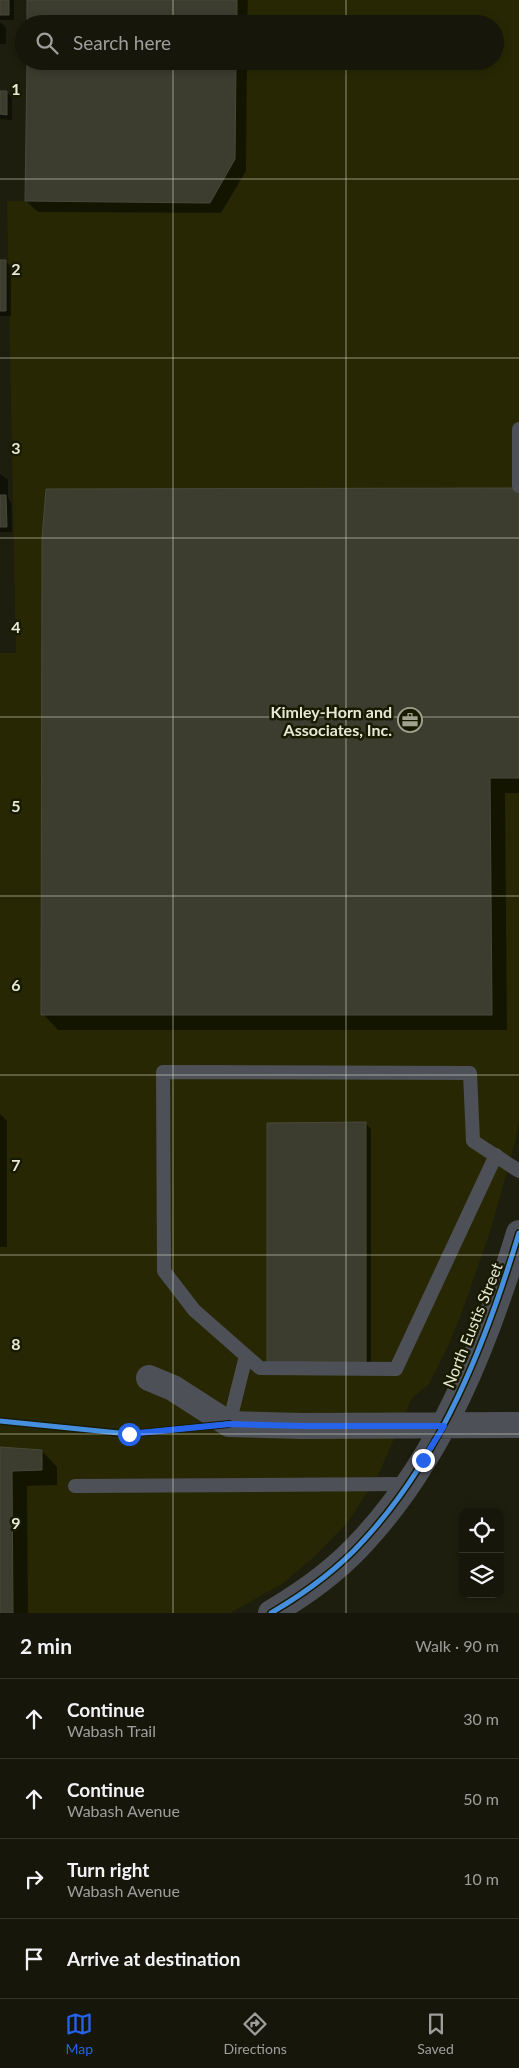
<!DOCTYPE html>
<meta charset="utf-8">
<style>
:root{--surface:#16160a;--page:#232318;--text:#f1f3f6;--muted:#9e9f9c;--line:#35352b;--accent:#2563eb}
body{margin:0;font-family:Lato,sans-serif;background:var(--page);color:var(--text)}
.controls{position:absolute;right:15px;bottom:15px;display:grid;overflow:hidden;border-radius:10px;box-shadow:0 2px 8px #0003}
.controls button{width:45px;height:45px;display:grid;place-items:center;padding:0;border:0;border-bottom:1px solid var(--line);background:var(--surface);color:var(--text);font:25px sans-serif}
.stop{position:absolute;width:15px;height:15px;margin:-11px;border:4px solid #2563eb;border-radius:50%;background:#fff}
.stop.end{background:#2563eb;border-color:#fff;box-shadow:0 1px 5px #0008}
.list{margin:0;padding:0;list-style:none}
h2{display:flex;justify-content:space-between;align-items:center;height:65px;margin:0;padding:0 20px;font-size:21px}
h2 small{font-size:16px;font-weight:400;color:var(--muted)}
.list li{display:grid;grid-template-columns:32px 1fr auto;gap:15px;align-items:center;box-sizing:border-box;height:80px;padding:0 20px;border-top:1px solid var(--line)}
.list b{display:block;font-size:19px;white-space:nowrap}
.list p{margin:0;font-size:16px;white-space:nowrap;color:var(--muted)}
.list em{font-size:16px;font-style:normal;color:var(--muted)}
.icon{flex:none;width:28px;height:28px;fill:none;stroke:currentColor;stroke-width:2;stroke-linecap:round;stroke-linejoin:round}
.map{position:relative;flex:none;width:519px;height:1613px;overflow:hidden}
.search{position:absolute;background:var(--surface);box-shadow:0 2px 8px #0003;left:15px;right:15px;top:15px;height:55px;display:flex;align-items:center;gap:12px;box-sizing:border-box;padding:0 18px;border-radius:28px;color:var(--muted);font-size:19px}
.sheet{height:385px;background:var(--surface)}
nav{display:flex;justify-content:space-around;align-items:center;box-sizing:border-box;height:70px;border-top:1px solid var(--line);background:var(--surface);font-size:14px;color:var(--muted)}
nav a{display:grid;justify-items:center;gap:2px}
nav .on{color:var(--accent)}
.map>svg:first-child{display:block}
</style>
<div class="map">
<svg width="519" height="1613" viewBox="0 0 519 1613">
<rect width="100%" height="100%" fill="#1d1e0d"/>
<path fill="#272803" d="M237,0H519V1122L514,1146L490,1232L462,1312L449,1344L429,1384L412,1398L379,1473L348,1522L315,1556L282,1584L230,1613H0V653H16L7,201L210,203L235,159L236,61H495V24H237Z"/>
<path fill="#0007" d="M0,0H14V20H0Z
M28,0H248L247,24H28Z
M0,22L6,28V44H0Z
M28,61H247L246,171L221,213L38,212L26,201Z
M0,92H7L12,98V120L0,119Z
M0,261H5L11,267V316H0Z
M0,474L8,480V498L11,502L12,532H0Z
M519,489V793H505L507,1030H58L43,1014Z
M0,1114L7,1121V1247H0Z
M365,1123L371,1129V1368H274Z
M0,1448L42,1451L57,1467V1485L27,1486L28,1613H0Z"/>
<path fill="#3c3d2f" stroke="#48493b" d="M0,0H9V15H0Z
M27,0H237V24H27Z
M27,61H236L235,159L210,203L25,201Z
M0,91H7V115L0,114Z
M0,260H6V311H0Z
M519,488V778H490L492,1015H41L42,538L46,489Z
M0,495H6L7,527H0Z
M366,1122V1363H267V1123Z
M0,1447L42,1450V1470L12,1471L13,1613H0Z"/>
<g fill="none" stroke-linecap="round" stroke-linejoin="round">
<path stroke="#4e5057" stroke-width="14" d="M519,429V486
M496,1155L396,1369L260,1368L194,1310L164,1271L163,1072L470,1073L473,1141C488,1151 504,1161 519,1171
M229,1424L246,1356
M75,1486L407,1484"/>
<path stroke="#4e5057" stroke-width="26" d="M149,1378L173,1388L229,1424L303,1426L519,1425
M271,1613C305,1593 337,1570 363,1541C442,1456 486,1342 519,1233"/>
<defs>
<path id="cycleway" d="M0,1421L129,1434L229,1424
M271,1613C305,1593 337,1570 363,1541C442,1456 486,1342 519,1233"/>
</defs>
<use href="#cycleway" stroke="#191b00" stroke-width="8"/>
<use href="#cycleway" stroke="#468fdf" stroke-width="5"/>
</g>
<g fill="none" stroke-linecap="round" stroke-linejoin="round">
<path stroke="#2563eb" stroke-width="6" d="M129,1434L230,1424L303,1426H444L423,1460"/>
</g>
<path fill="none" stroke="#e7e9d7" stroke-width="1" stroke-opacity="0.55" d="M173,0V24M346,0V24M173,61V1613M346,61V1613M0,179H519M0,358H519M0,538H519M0,717H519M0,896H519M0,1075H519M0,1255H519M0,1434H519"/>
<defs>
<symbol id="office-ring" viewBox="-11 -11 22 22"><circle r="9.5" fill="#191b00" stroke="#a0a290" stroke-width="1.5"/><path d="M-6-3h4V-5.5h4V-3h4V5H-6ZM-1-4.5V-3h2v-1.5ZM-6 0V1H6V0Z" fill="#a0a290"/></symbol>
</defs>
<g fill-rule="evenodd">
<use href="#office-ring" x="396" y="706" width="28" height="28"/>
</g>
<g text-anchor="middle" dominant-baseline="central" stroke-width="5" stroke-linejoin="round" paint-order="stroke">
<g font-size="16" font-weight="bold" fill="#e7e9d7" stroke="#191b00" text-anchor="end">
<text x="392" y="711">Kimley-Horn and<tspan x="392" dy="18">Associates, Inc.</tspan></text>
</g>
<g font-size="16" fill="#e7e9d7" stroke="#191b00">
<text transform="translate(472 1325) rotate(-68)">North Eustis Street</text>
</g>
</g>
<g font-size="16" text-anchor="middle" font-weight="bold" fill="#e7e9d7" stroke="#191b00" stroke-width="5" stroke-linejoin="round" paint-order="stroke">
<text x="16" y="95">1</text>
<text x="16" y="275">2</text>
<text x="16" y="454">3</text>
<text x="16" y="633">4</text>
<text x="16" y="812">5</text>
<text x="16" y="991">6</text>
<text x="16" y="1171">7</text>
<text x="16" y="1350">8</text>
<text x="16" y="1529">9</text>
</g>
</svg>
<div class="controls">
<button><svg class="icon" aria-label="locate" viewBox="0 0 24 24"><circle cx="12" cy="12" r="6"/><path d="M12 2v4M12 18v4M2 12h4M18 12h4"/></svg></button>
<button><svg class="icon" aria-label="layers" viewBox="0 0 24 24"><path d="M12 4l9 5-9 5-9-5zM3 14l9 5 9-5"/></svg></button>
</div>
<div class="stop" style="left:129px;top:1434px"></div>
<div class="stop end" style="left:423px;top:1460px"></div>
<div class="search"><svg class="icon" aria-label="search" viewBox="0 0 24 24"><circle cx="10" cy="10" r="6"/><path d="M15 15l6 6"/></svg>Search here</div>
</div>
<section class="sheet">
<h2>2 min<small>Walk · 90 m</small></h2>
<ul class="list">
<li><svg class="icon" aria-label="ahead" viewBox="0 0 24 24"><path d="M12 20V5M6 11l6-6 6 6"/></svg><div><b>Continue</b><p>Wabash Trail</p></div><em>30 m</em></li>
<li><svg class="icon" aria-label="ahead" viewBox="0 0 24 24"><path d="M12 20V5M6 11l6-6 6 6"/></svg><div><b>Continue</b><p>Wabash Avenue</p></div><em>50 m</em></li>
<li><svg class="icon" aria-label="right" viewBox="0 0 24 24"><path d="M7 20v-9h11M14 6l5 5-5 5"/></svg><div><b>Turn right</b><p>Wabash Avenue</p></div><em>10 m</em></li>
<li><svg class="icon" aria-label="arrive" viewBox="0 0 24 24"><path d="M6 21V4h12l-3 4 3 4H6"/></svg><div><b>Arrive at destination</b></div></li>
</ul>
</section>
<nav>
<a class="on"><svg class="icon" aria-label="map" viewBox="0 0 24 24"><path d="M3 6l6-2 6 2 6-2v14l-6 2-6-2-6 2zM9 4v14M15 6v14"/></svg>Map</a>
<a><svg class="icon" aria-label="directions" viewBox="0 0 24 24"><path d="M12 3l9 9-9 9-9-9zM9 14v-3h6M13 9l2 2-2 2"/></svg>Directions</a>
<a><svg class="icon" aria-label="saved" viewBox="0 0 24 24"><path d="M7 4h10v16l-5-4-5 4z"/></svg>Saved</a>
</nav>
